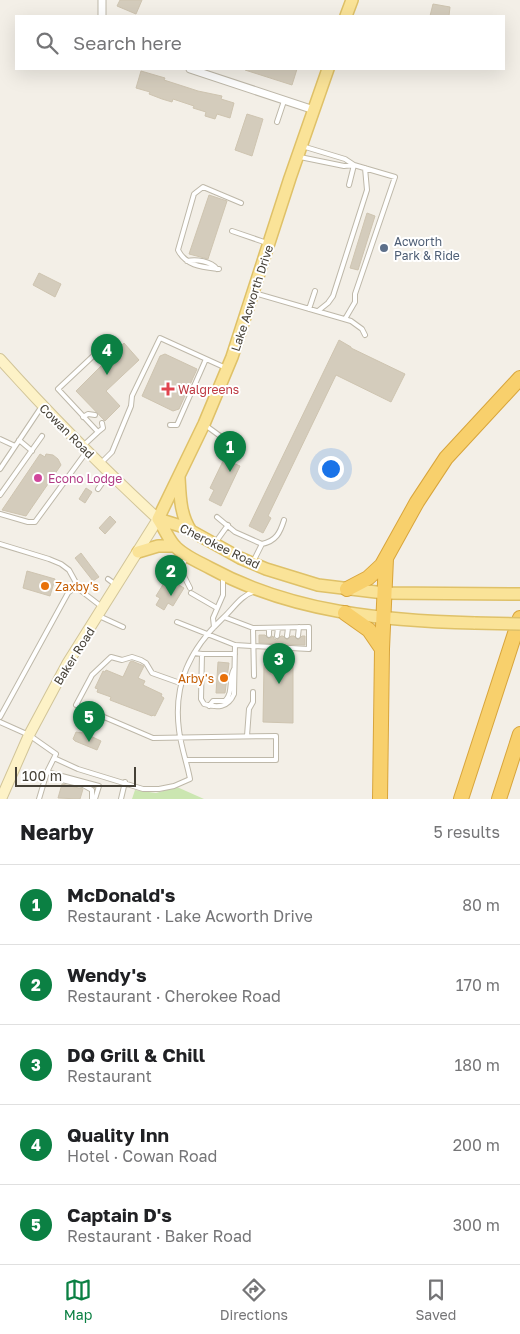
<!DOCTYPE html>
<meta charset="utf-8">
<style>
:root{--surface:#fff;--page:#f6f6f6;--text:#202124;--muted:#757577;--line:#e0e0e0;--accent:#0b8043}
body{margin:0;font-family:"Golos Text",sans-serif;background:var(--page);color:var(--text)}
.scale{position:absolute;left:15px;bottom:12px;width:121px;box-sizing:border-box;padding-left:5px;border:2px solid #454036;border-top:0;font-size:14px;line-height:18px;white-space:nowrap;color:#454036;-webkit-text-stroke:4px #fff;paint-order:stroke}
.you{position:absolute;left:330px;top:468px;width:18px;height:18px;margin:-12px;border:4px solid #fff;border-radius:50%;background:#1a73e8;box-shadow:0 0 0 8px #1a73e833}
.badge{display:grid;place-items:center;width:32px;height:32px;border-radius:50%;background:var(--accent);color:#fff;font-size:16px;font-weight:700}
.pin{position:absolute;translate:-50% -41px;filter:drop-shadow(0 1px 2px #0008)}
.pin::after{content:'';position:absolute;top:26px;width:18px;height:15px;background:inherit;clip-path:polygon(0 0,100% 0,50% 100%)}
.list{margin:0;padding:0;list-style:none}
h2{display:flex;justify-content:space-between;align-items:center;height:65px;margin:0;padding:0 20px;font-size:21px}
h2 small{font-size:16px;font-weight:400;color:var(--muted)}
.list li{display:grid;grid-template-columns:32px 1fr auto;gap:15px;align-items:center;box-sizing:border-box;height:80px;padding:0 20px;border-top:1px solid var(--line)}
.list b{display:block;font-size:19px;white-space:nowrap}
.list p{margin:0;font-size:16px;white-space:nowrap;color:var(--muted)}
.list em{font-size:16px;font-style:normal;color:var(--muted)}
.icon{flex:none;width:28px;height:28px;fill:none;stroke:currentColor;stroke-width:2;stroke-linecap:round;stroke-linejoin:round}
.map{position:relative;flex:none;width:520px;height:799px;overflow:hidden}
.search{position:absolute;background:var(--surface);box-shadow:0 5px 20px #0002;left:15px;right:15px;top:15px;height:55px;display:flex;align-items:center;gap:12px;box-sizing:border-box;padding:0 18px;border-radius:0px;color:var(--muted);font-size:19px}
.sheet{height:465px;background:var(--surface)}
nav{display:flex;justify-content:space-around;align-items:center;box-sizing:border-box;height:70px;border-top:1px solid var(--line);background:var(--surface);font-size:14px;color:var(--muted)}
nav a{display:grid;justify-items:center;gap:2px}
nav .on{color:var(--accent)}
.map>svg:first-child{display:block}
</style>
<div class="map">
<svg width="520" height="799" viewBox="0 0 520 799">
<rect width="100%" height="100%" fill="#f3efe7"/>
<path fill="#cbe6b1" d="M177,787L204,799H132L135,790L156,793Z"/>
<path fill="#d4ccbc" stroke="#cec4b0" d="M120,0H142L136,14L117,6Z
M433,4L450,7L449,16H430Z
M245,69H297L292,85L245,70Z
M141,71L165,78L164,80L198,91L222,96L221,99L234,103L230,118L217,114L215,119L205,116L206,112L193,108L194,106L173,99L172,102L162,99L149,94L150,92L136,88Z
M247,114L263,119L252,156L235,150Z
M209,195L227,201L208,259L189,254Z
M367,213L375,216L358,270L350,268Z
M39,273L61,284L55,297L33,285Z
M339,340L351,347V348L405,374L391,402L336,375L268,516L271,518L263,533L249,526Z
M124,343L139,360L106,391L120,406L105,421L76,391Z
M165,354L197,369L179,409L173,411L142,396L160,356Z
M40,454L45,457L46,454L53,455L58,459L61,465L26,516L2,510Z
M224,459L240,466L221,506L209,500L214,490L210,488Z
M86,488L92,492L85,503L79,499Z
M110,516L116,522L105,534L99,528Z
M81,553L99,577L93,581L75,558Z
M27,571L55,579L50,596L23,588Z
M167,578L184,588L173,606L168,603L164,610L156,605L160,598L156,596Z
M259,635H265L269,639L273,636L274,639L277,640L281,636H283L287,640L291,636H294L298,640L302,636H305V645L259,643Z
M132,661L144,666L138,678L145,681L143,685L162,694L161,696L164,698L155,716L153,715L152,716L110,700L111,697L97,692L98,689L95,688L103,671L105,672L106,670L123,677L130,662Z
M279,661L286,662V666H293V723L263,722L264,664H279Z
M218,662L229,663L225,693H216Z
M76,732L82,733V732L101,741L97,750L75,741L73,739Z
M62,784L83,789L80,799L58,798Z"/>
<g fill="none" stroke-linecap="round" stroke-linejoin="round">
<defs>
<path id="service" d="M277,122L284,101
M302,146L345,159L354,165L395,177L355,294V302L345,319
M300,157L344,166L354,165
M349,185L354,165
M232,231L267,243
M187,261C196,259 211,261 217,269
M219,269C202,267 186,266 178,250L194,194L203,187L241,203
M254,293L351,321L362,329L365,335
M309,309L315,291
M318,311L328,303L333,296L367,190L365,168
M83,417L88,414L95,415
M170,425H177L206,359
M205,425L227,441
M98,432L103,428L102,423
M0,439L15,446
M19,440L32,451
M84,445L98,432L58,389L108,342
M100,464L112,452L131,406L132,396L160,338L226,368
M0,469L42,406
M98,489L109,473
M0,495L42,436
M0,514L28,522H35L87,451
M217,517L235,532L262,544C276,541 280,533 284,520
M215,543L228,525
M0,544L49,559L61,564L69,570L80,590L102,607
M253,562L262,544
M172,570L184,576L190,588
M178,572L187,557
M108,579L116,585
M191,593L217,608
M99,616L123,627
M177,622L235,645L309,649V627L253,628L224,617
M214,627L213,618L223,595V576
M253,628L254,676
M269,635V628
M277,636L278,628
M287,636L288,628
M298,636L299,627
M194,653L202,654H235
M202,654L201,699L204,704C217,708 228,708 234,694L235,645
M180,683L152,673L146,663L141,660L132,657L122,660L111,657L92,675L76,705L153,738L276,736V760H186
M209,706L213,701H225C234,692 228,679 234,669
M0,717L68,593L77,586
M0,722L29,735L56,754L47,772L39,799
M247,736L249,709L253,702V692
M54,758L78,769L143,789H159L174,786L190,779C187,763 181,747 179,730C173,684 190,649 223,618C234,608 240,596 255,591
M47,772L99,786L95,799
M60,776L62,780L83,785L92,790V799
M121,799L125,782"/>
<path id="minor" d="M102,16V0
M190,69L314,110"/>
<path id="secondary" d="M0,359C50,415 103,468 158,519L67,664L29,735L1,799"/>
<path id="primary" d="M346,16L352,0
M179,477C180,495 180,515 191,531
M158,519L204,424L232,357L290,178L328,69
M158,519L184,527L240,558L266,569L318,585L384,593L520,594
M158,519C164,528 168,538 174,545C182,555 199,562 210,568C291,612 384,621 475,623
M138,552L158,546H175"/>
<path id="motorway" d="M347,589L368,578L382,565L417,502L446,458L520,378
M345,613L369,630L382,649
M380,799L382,649L386,559
M461,799L520,618
M499,799L520,734"/>
</defs>
<use href="#service" stroke="#beb8a9" stroke-width="6"/>
<use href="#minor" stroke="#beb8a9" stroke-width="9"/>
<use href="#secondary" stroke="#d1c498" stroke-width="12"/>
<use href="#primary" stroke="#dfc168" stroke-width="14"/>
<use href="#motorway" stroke="#d8a53c" stroke-width="16"/>
<use href="#service" stroke="#fff" stroke-width="4"/>
<use href="#minor" stroke="#fff" stroke-width="7"/>
<use href="#secondary" stroke="#fdf2c7" stroke-width="10"/>
<use href="#primary" stroke="#fae398" stroke-width="11"/>
<use href="#motorway" stroke="#f8d06c" stroke-width="14"/>
<defs>
<path id="primary-bridge" d="M475,623L520,624"/>
</defs>
<use href="#primary-bridge" stroke="#dfc168" stroke-width="14" stroke-linecap="butt"/>
<use href="#primary-bridge" stroke="#fae398" stroke-width="11"/>
</g>
<circle fill="#5c6f8a" stroke="#fff" stroke-width="2" cx="384" cy="248" r="5"/>
<path fill="#e0444e" stroke="#fff" stroke-width="2" d="M165.5 381.5h5v5h5v5h-5v5h-5v-5h-5v-5h5z"/>
<circle fill="#d1479c" stroke="#fff" stroke-width="2" cx="38" cy="478" r="5"/>
<g fill="#e8710a" stroke="#fff" stroke-width="2">
<circle cx="45" cy="586" r="5"/>
<circle cx="224" cy="678" r="5"/>
</g>
<g text-anchor="middle" dominant-baseline="central" stroke-width="4" stroke-linejoin="round" paint-order="stroke">
<g font-size="12" fill="#4e5e75" stroke="#fff" text-anchor="start">
<text x="394" y="241">Acworth<tspan x="394" dy="14">Park &amp; Ride</tspan></text>
</g>
<g font-size="12" fill="#454036" stroke="#fff">
<text transform="translate(252 298) rotate(-72)">Lake Acworth Drive</text>
<text transform="translate(67 431) rotate(45)">Cowan Road</text>
<text transform="translate(220 546) rotate(26)">Cherokee Road</text>
<text transform="translate(74 656) rotate(-58)">Baker Road</text>
</g>
<g font-size="12" fill="#be3a42" stroke="#fff" text-anchor="start">
<text x="178" y="389">Walgreens</text>
</g>
<g font-size="12" fill="#b23c85" stroke="#fff" text-anchor="start">
<text x="48" y="478">Econo Lodge</text>
</g>
<g font-size="12" fill="#c56008" stroke="#fff" text-anchor="start">
<text x="55" y="586">Zaxby's</text>
<text x="214" y="678" text-anchor="end">Arby's</text>
</g>
</g>
</svg>
<div class="scale">100 m</div>
<div class="you"></div>
<div class="pin badge" style="left:230px;top:472px">1</div>
<div class="pin badge" style="left:171px;top:596px">2</div>
<div class="pin badge" style="left:279px;top:684px">3</div>
<div class="pin badge" style="left:107px;top:375px">4</div>
<div class="pin badge" style="left:89px;top:742px">5</div>
<div class="search"><svg class="icon" aria-label="search" viewBox="0 0 24 24"><circle cx="10" cy="10" r="6"/><path d="M15 15l6 6"/></svg>Search here</div>
</div>
<section class="sheet">
<h2>Nearby<small>5 results</small></h2>
<ul class="list">
<li><span class="badge">1</span><div><b>McDonald's</b><p>Restaurant · Lake Acworth Drive</p></div><em>80 m</em></li>
<li><span class="badge">2</span><div><b>Wendy's</b><p>Restaurant · Cherokee Road</p></div><em>170 m</em></li>
<li><span class="badge">3</span><div><b>DQ Grill &amp; Chill</b><p>Restaurant</p></div><em>180 m</em></li>
<li><span class="badge">4</span><div><b>Quality Inn</b><p>Hotel · Cowan Road</p></div><em>200 m</em></li>
<li><span class="badge">5</span><div><b>Captain D's</b><p>Restaurant · Baker Road</p></div><em>300 m</em></li>
</ul>
</section>
<nav>
<a class="on"><svg class="icon" aria-label="map" viewBox="0 0 24 24"><path d="M3 6l6-2 6 2 6-2v14l-6 2-6-2-6 2zM9 4v14M15 6v14"/></svg>Map</a>
<a><svg class="icon" aria-label="directions" viewBox="0 0 24 24"><path d="M12 3l9 9-9 9-9-9zM9 14v-3h6M13 9l2 2-2 2"/></svg>Directions</a>
<a><svg class="icon" aria-label="saved" viewBox="0 0 24 24"><path d="M7 4h10v16l-5-4-5 4z"/></svg>Saved</a>
</nav>
